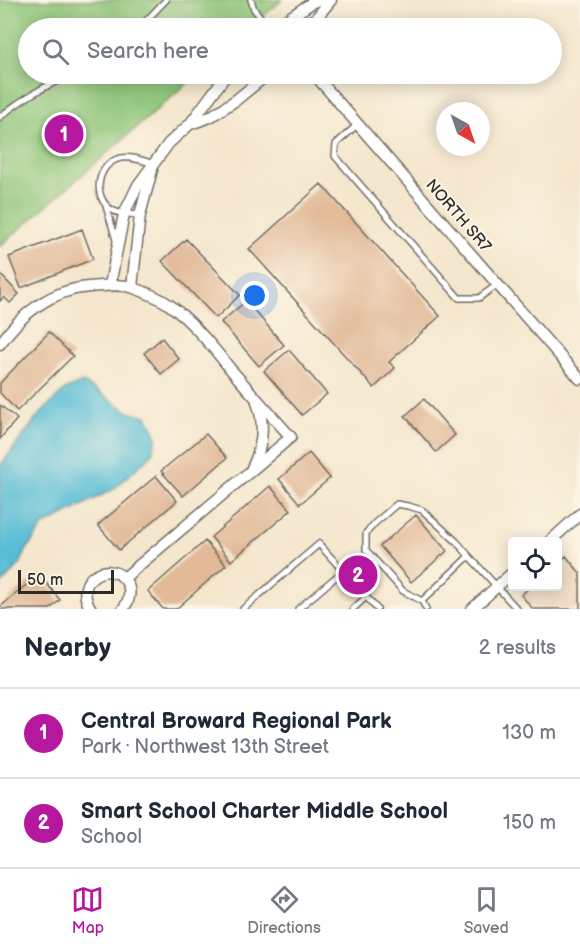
<!DOCTYPE html>
<meta charset="utf-8">
<style>
:root{--surface:#fff;--page:#f6f6f7;--text:#1f2937;--muted:#747a83;--line:#e0e1e3;--accent:#b5179e}
body{margin:0;font-family:"Balsamiq Sans",sans-serif;background:var(--page);color:var(--text)}
.controls{position:absolute;right:18px;bottom:18px;display:grid;overflow:hidden;border-radius:6px;box-shadow:0 3px 15px #0003}
.controls button{width:54px;height:54px;display:grid;place-items:center;padding:0;border:0;border-bottom:2px solid var(--line);background:var(--surface);color:var(--text);font:30px sans-serif}
.compass{position:absolute;left:436px;top:102px;width:54px;height:54px;border-radius:50%;background:var(--surface);box-shadow:0 3px 15px #0003;rotate:140deg}
.scale{position:absolute;left:18px;bottom:15px;width:96px;box-sizing:border-box;padding-left:6px;border:3px solid #2b2b2b;border-top:0;font-size:16px;line-height:21px;white-space:nowrap;color:#2b2b2b;-webkit-text-stroke:4px #fcf5e5;paint-order:stroke}
.you{position:absolute;left:255px;top:296px;width:21px;height:21px;margin:-15px;border:4px solid #fff;border-radius:50%;background:#1a73e8;box-shadow:0 0 0 9px #1a73e833}
.badge{display:grid;place-items:center;width:39px;height:39px;border-radius:50%;background:var(--accent);color:#fff;font-size:20px;font-weight:700}
.pin{position:absolute;translate:-50% -50%;border:3px solid #fff;box-shadow:0 2px 6px #0006}
.list{margin:0;padding:0;list-style:none}
h2{display:flex;justify-content:space-between;align-items:center;height:78px;margin:0;padding:0 24px;font-size:26px}
h2 small{font-size:20px;font-weight:400;color:var(--muted)}
.list li{display:grid;grid-template-columns:39px 1fr auto;gap:18px;align-items:center;box-sizing:border-box;height:90px;padding:0 24px;border-top:2px solid var(--line)}
.list b{display:block;font-size:22px;white-space:nowrap}
.list p{margin:0;font-size:20px;white-space:nowrap;color:var(--muted)}
.list em{font-size:20px;font-style:normal;color:var(--muted)}
.icon{flex:none;width:33px;height:33px;fill:none;stroke:currentColor;stroke-width:2;stroke-linecap:round;stroke-linejoin:round}
.map{position:relative;flex:none;width:580px;height:609px;overflow:hidden}
.search{position:absolute;background:var(--surface);box-shadow:0 3px 15px #0003;left:18px;right:18px;top:18px;height:66px;display:flex;align-items:center;gap:15px;box-sizing:border-box;padding:0 21px;border-radius:33px;color:var(--muted);font-size:22px}
.sheet{height:258px;background:var(--surface)}
nav{display:flex;justify-content:space-around;align-items:center;box-sizing:border-box;height:84px;border-top:2px solid var(--line);background:var(--surface);font-size:16px;color:var(--muted)}
nav a{display:grid;justify-items:center;gap:3px}
nav .on{color:var(--accent)}
.map>svg:first-child{display:block}
</style>
<div class="map">
<svg width="580" height="609" viewBox="0 0 580 609">
<rect width="100%" height="100%" fill="#fcf5e5"/>
<filter id="ink" filterUnits="userSpaceOnUse"><feTurbulence type="fractalNoise" baseFrequency=".0167" numOctaves="2"/><feDisplacementMap in="SourceGraphic" scale="12" xChannelSelector="R" yChannelSelector="G"/><feConvolveMatrix kernelMatrix="1 2 1 2 8 2 1 2 1" color-interpolation-filters="sRGB"/></filter>
<filter id="wash" filterUnits="userSpaceOnUse"><feTurbulence type="fractalNoise" baseFrequency=".008" numOctaves="4" result="noise"/><feDisplacementMap in="SourceGraphic" scale="24" xChannelSelector="R" yChannelSelector="G"/><feGaussianBlur stdDeviation="1.35" result="paint"/><feColorMatrix in="noise" values="0 0 0 0 0 0 0 0 0 0 0 0 0 0 0 0 0 1.4 0 .05"/><feComposite in="paint" operator="in"/></filter>
<g filter="url(#wash)">
<rect width="100%" height="100%" fill="#f5e7ce"/>
<path fill="#8dc578" stroke="#5c7852" stroke-width="1.5" d="M0,0H282L249,28H28V74H198L0,246Z"/>
<path fill="#57bdd5" stroke="#417480" stroke-width="1.5" d="M82,382L108,398L130,413L147,416L157,437L152,454L114,489L43,526L27,549L20,564L0,585V466L39,415L65,390Z"/>
<g id="blocks">
<path fill="#e2ba98" d="M321,184L440,316L389,362L395,368L374,388L249,249Z
M82,229L93,259L21,288L9,257Z
M186,239L240,295L216,318L162,261Z
M0,274L19,294L10,303L4,297L0,301Z
M246,301L284,345L259,366L221,322Z
M49,332L73,356L17,411L0,393V383Z
M162,338L179,359L161,374L144,353Z
M289,350L327,394L302,415L264,371Z
M424,399L455,435L436,452L405,416Z
M0,405L17,419L0,439Z
M206,434L227,458L183,496L161,471Z
M309,453L330,478L300,504L279,479Z
M156,476L177,501L119,550L98,525Z
M270,486L291,510L231,561L211,537Z
M416,515L447,551L411,582L380,546Z
M205,541L226,565L176,609H163L148,591Z
M566,556L580,573V609H533L521,595L531,586H558V563Z
M39,574L60,600L50,609H0V607Z"/>
</g>
</g>
<g filter="url(#ink)">
<use href="#blocks" fill-opacity="0" stroke="#726d64" stroke-width="1.5"/>
<g fill="none" stroke-linecap="round" stroke-linejoin="round">
<defs>
<path id="service" d="M251,0L254,9L269,28
M139,28L166,0
M0,117C24,97 44,87 72,74
M358,124L336,144L335,156L459,298H479L498,284
M106,206L116,240
M140,215C131,214 120,215 112,210C91,197 97,163 121,158C132,156 144,161 154,164
M422,601L403,591L366,550V533L375,523L397,504L408,506L422,510L457,542L469,556
M243,609L319,544L377,609
M298,609L343,571
M353,609L366,597
M426,609L422,601L469,556L517,609"/>
<path id="minor" d="M274,28L313,2L319,0
M308,28L331,0
M314,74L580,379
M190,124L210,117L236,100L268,74
M110,285L124,214L138,185L169,143L190,124L227,74
M132,287L140,215L152,170
M0,344C21,314 51,290 89,287C103,286 121,283 134,288C145,292 162,299 171,306C195,324 214,349 233,372C252,394 271,415 291,437L124,578
M252,468C263,446 265,424 257,402
M549,542L580,514
M91,609C70,578 113,557 127,583C132,592 129,601 123,609
M472,609L512,573"/>
</defs>
<use href="#service" stroke="#726d64" stroke-width="8"/>
<use href="#minor" stroke="#726d64" stroke-width="13"/>
<use href="#service" stroke="#fff" stroke-width="5"/>
<use href="#minor" stroke="#fff" stroke-width="10"/>
</g>
</g>
<g text-anchor="middle" dominant-baseline="central" stroke-width="4.5" stroke-linejoin="round" paint-order="stroke">
<g font-size="16" fill="#2b2b2b" stroke="#fcf5e5">
<text transform="translate(458 216) rotate(49)">NORTH SR7</text>
</g>
</g>
</svg>
<div class="controls">
<button><svg class="icon" aria-label="locate" viewBox="0 0 24 24"><circle cx="12" cy="12" r="6"/><path d="M12 2v4M12 18v4M2 12h4M18 12h4"/></svg></button>
</div>
<svg class="compass" viewBox="-18 -18 36 36"><path d="M0-13l5 13h-10z" fill="#e53935"/><path d="M0 13l5-13h-10z" fill="#747a83"/></svg>
<div class="scale">50 m</div>
<div class="you"></div>
<div class="pin badge" style="left:64px;top:134px">1</div>
<div class="pin badge" style="left:358px;top:575px">2</div>
<div class="search"><svg class="icon" aria-label="search" viewBox="0 0 24 24"><circle cx="10" cy="10" r="6"/><path d="M15 15l6 6"/></svg>Search here</div>
</div>
<section class="sheet">
<h2>Nearby<small>2 results</small></h2>
<ul class="list">
<li><span class="badge">1</span><div><b>Central Broward Regional Park</b><p>Park · Northwest 13th Street</p></div><em>130 m</em></li>
<li><span class="badge">2</span><div><b>Smart School Charter Middle School</b><p>School</p></div><em>150 m</em></li>
</ul>
</section>
<nav>
<a class="on"><svg class="icon" aria-label="map" viewBox="0 0 24 24"><path d="M3 6l6-2 6 2 6-2v14l-6 2-6-2-6 2zM9 4v14M15 6v14"/></svg>Map</a>
<a><svg class="icon" aria-label="directions" viewBox="0 0 24 24"><path d="M12 3l9 9-9 9-9-9zM9 14v-3h6M13 9l2 2-2 2"/></svg>Directions</a>
<a><svg class="icon" aria-label="saved" viewBox="0 0 24 24"><path d="M7 4h10v16l-5-4-5 4z"/></svg>Saved</a>
</nav>
